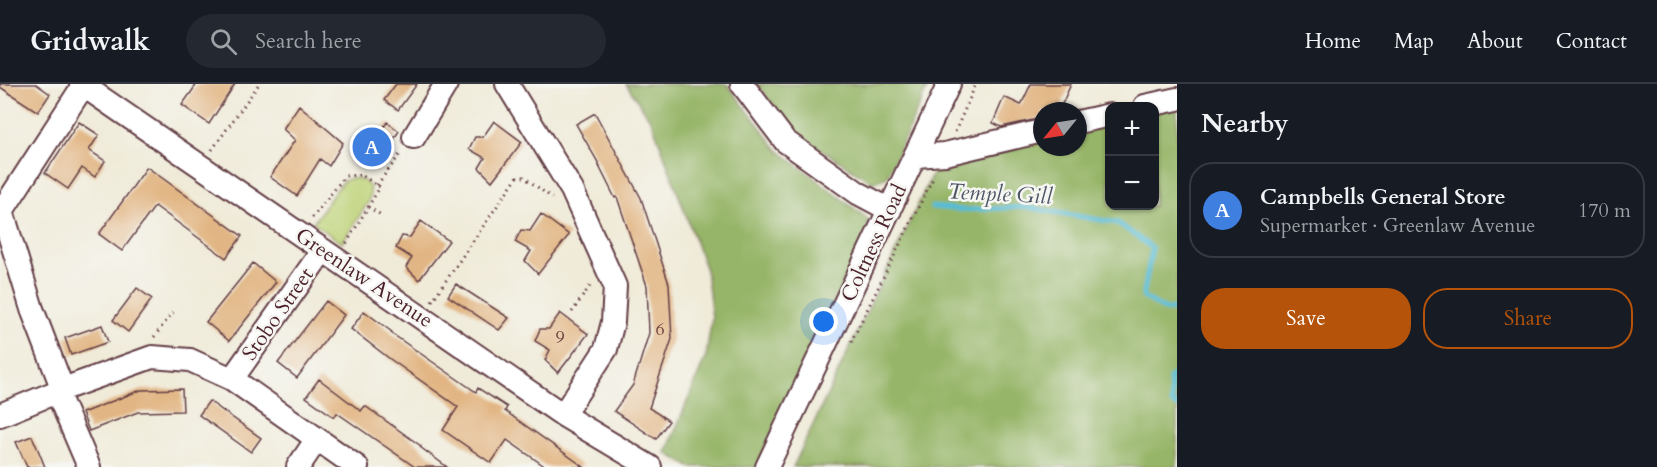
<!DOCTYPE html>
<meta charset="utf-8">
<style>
:root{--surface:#171b24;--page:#242831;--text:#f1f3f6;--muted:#9ea1a6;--line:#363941;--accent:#b45309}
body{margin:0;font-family:Cardo,serif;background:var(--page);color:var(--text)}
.controls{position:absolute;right:18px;top:18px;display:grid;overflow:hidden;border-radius:12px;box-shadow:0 2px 4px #0004}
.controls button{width:54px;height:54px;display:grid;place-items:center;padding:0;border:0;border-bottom:2px solid var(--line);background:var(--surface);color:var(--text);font:30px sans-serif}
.compass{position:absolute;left:1033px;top:18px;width:54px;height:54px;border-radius:50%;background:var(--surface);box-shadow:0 2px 4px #0004;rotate:240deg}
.you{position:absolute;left:824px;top:238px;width:21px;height:21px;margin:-15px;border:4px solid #fff;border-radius:50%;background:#1a73e8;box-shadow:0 0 0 9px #1a73e833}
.badge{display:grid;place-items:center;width:39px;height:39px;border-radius:50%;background:var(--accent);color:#fff;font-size:20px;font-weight:700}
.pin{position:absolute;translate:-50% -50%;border:3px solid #fff;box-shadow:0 2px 6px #0006}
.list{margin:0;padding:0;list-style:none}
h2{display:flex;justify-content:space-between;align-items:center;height:78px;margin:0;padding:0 24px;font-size:26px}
h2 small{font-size:20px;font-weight:400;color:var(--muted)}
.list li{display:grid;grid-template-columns:39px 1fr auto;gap:18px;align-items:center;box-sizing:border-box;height:96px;margin:0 12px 12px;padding:0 12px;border:2px solid var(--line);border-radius:24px}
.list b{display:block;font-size:22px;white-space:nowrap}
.list p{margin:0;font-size:20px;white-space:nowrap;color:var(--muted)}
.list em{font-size:20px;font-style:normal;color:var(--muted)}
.actions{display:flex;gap:12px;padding:18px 24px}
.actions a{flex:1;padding:14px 0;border:2px solid var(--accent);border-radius:24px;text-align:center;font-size:21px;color:var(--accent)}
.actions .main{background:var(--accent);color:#fff}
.icon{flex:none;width:33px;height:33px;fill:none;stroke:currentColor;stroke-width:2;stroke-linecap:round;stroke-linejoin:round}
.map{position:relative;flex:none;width:1177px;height:383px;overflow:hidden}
header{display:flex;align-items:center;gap:36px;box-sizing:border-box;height:84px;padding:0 30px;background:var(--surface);border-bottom:2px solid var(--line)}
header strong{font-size:28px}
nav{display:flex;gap:33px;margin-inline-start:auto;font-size:21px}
.search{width:420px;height:54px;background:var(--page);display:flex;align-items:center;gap:15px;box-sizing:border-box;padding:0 21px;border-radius:33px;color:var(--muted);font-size:22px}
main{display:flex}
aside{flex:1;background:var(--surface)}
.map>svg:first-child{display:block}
</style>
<header>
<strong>Gridwalk</strong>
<div class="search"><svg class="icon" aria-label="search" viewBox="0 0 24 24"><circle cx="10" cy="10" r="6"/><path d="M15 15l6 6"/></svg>Search here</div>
<nav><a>Home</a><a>Map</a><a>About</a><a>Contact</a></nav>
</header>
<main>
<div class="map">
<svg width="1177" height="383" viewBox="0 0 1177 383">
<rect width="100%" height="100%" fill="#f6f6f2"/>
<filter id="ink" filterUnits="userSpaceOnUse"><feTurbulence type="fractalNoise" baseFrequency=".0167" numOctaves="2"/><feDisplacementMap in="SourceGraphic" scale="12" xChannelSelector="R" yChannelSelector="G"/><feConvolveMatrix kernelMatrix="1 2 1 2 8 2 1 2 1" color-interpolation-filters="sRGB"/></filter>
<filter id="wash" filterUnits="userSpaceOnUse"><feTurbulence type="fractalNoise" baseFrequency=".008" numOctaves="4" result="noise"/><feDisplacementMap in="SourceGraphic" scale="24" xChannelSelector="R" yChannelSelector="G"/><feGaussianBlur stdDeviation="1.35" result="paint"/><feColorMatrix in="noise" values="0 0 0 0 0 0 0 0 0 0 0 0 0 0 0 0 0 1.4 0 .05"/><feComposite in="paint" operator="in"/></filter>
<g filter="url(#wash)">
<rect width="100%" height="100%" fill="#f0ebd9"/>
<path fill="#bed377" stroke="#847951" stroke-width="1.5" d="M350,94C365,94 374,100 369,117L342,159L313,139L342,98Z"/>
<path fill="#96b568" stroke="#706a4a" stroke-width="1.5" d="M626,0H727L778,66L868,135L867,148L756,383H690L666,369L706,272L712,233L706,186L652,38Z
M757,0H929L887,93L873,99L794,48Z
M1177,16V383H793L939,76L1042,49V63H1078V40L1109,32L1110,122H1154V22Z"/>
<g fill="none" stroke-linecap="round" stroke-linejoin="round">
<path stroke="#56bcd4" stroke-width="5" d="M932,123L964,126L1025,123L1118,139L1152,164L1143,213L1166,226L1177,225
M1177,287L1170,294L1172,319L1177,322"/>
</g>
<g id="blocks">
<path fill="#e2b684" d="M0,0H36L50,10L38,28L0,3Z
M197,0H235L209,40L182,21Z
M396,0H417L398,26L384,16Z
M1031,0H1071L1059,27H1042V34L1001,43L993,39L1004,13L1021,21Z
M299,21L343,59L329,82L320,75L297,112L270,93L295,56L283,45Z
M595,29L641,114L669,200L672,255L649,324L669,337L656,355L614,327L633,301L649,249L647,202L617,113L615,114L599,82H600L576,40Z
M494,37L522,58L492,97L479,84L485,74L469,65L475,53H483Z
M79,38L99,51L89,66L105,77L95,93L82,84L68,105L45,89Z
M387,38L399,47L377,83L353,67L362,50L374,59Z
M147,83L242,152L226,174L155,122L122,167L99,150Z
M541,130L569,151L538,190L525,177L531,167L515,158L521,146L530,147Z
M421,137L449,157L419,196L406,183L412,174L396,164L402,152L410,153Z
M253,179L276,198L229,257L206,238Z
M456,200L509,234L499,246L448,212Z
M137,204L152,215L128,248L113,236Z
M326,217L344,231L297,294L278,279Z
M364,227L392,248L391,249L476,308L478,304L507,323L505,327L584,383H546L507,356L491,379L443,346L458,323L390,275L351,245Z
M560,229L588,250L558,289L545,276L550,266L535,257L540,245H549Z
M102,241L108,258L71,271L65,254Z
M319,295L361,327L365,322L421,362L420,363L447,383H415L337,329L334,333L306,313Z
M182,305L183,327L138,328L89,347L82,329L141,306Z
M209,317L261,354L251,368L199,331Z
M32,352L39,368L45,383H27L16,358Z"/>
</g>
</g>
<g filter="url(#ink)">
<use href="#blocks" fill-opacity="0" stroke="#633e45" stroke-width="1.5"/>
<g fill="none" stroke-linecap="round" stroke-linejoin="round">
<defs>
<path id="minor" d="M81,0L563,331L650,383
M507,0L572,106L615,202L613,238L606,265L563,331
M742,0L785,57L858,109L890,126
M1145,22L1177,15
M1078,38L1110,31
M414,53L446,0
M915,72L945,70L1042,47
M232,295L323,166
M63,306L32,225L2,127L83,2
M57,308L89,383
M0,331L66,304L152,273L190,276L232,295L357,383
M298,383L317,355
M767,383L949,0"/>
</defs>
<use href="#minor" stroke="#633e45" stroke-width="26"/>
<path stroke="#633e45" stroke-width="3" stroke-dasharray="1.5 4.5" stroke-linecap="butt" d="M955,48L976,0
M212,66L259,0
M377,101L401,69
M368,123L383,132
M312,134L345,92L361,91L380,103L346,160
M432,217L517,93H524L552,114
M572,228L592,199
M154,253L173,228
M851,258L934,92"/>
<use href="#minor" stroke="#fff" stroke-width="22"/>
</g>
</g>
<g text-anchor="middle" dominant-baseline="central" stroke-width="5" stroke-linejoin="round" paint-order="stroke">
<g font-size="18" fill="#704541">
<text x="660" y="245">6</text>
<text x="560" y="253">9</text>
</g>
<g font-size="21" fill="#4a1f2b" stroke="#f6f6f2">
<text transform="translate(874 159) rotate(-65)">Coltness Road</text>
<text transform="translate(364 194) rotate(34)">Greenlaw Avenue</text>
<text transform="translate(278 230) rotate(-55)">Stobo Street</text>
</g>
<g font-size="22" font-style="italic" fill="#4e5666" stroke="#f6f6f2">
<text transform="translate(1000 110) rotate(3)">Temple Gill</text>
</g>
</g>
</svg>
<div class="controls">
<button>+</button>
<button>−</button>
</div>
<svg class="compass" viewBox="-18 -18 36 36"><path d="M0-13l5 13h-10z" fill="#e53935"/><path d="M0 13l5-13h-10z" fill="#9ea1a6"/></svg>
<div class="you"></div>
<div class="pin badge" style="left:372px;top:63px;background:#3f7fe0">A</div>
</div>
<aside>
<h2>Nearby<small></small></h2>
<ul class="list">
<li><span class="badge" style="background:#3f7fe0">A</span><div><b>Campbells General Store</b><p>Supermarket · Greenlaw Avenue</p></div><em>170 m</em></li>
</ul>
<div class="actions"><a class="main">Save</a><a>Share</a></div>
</aside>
</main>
